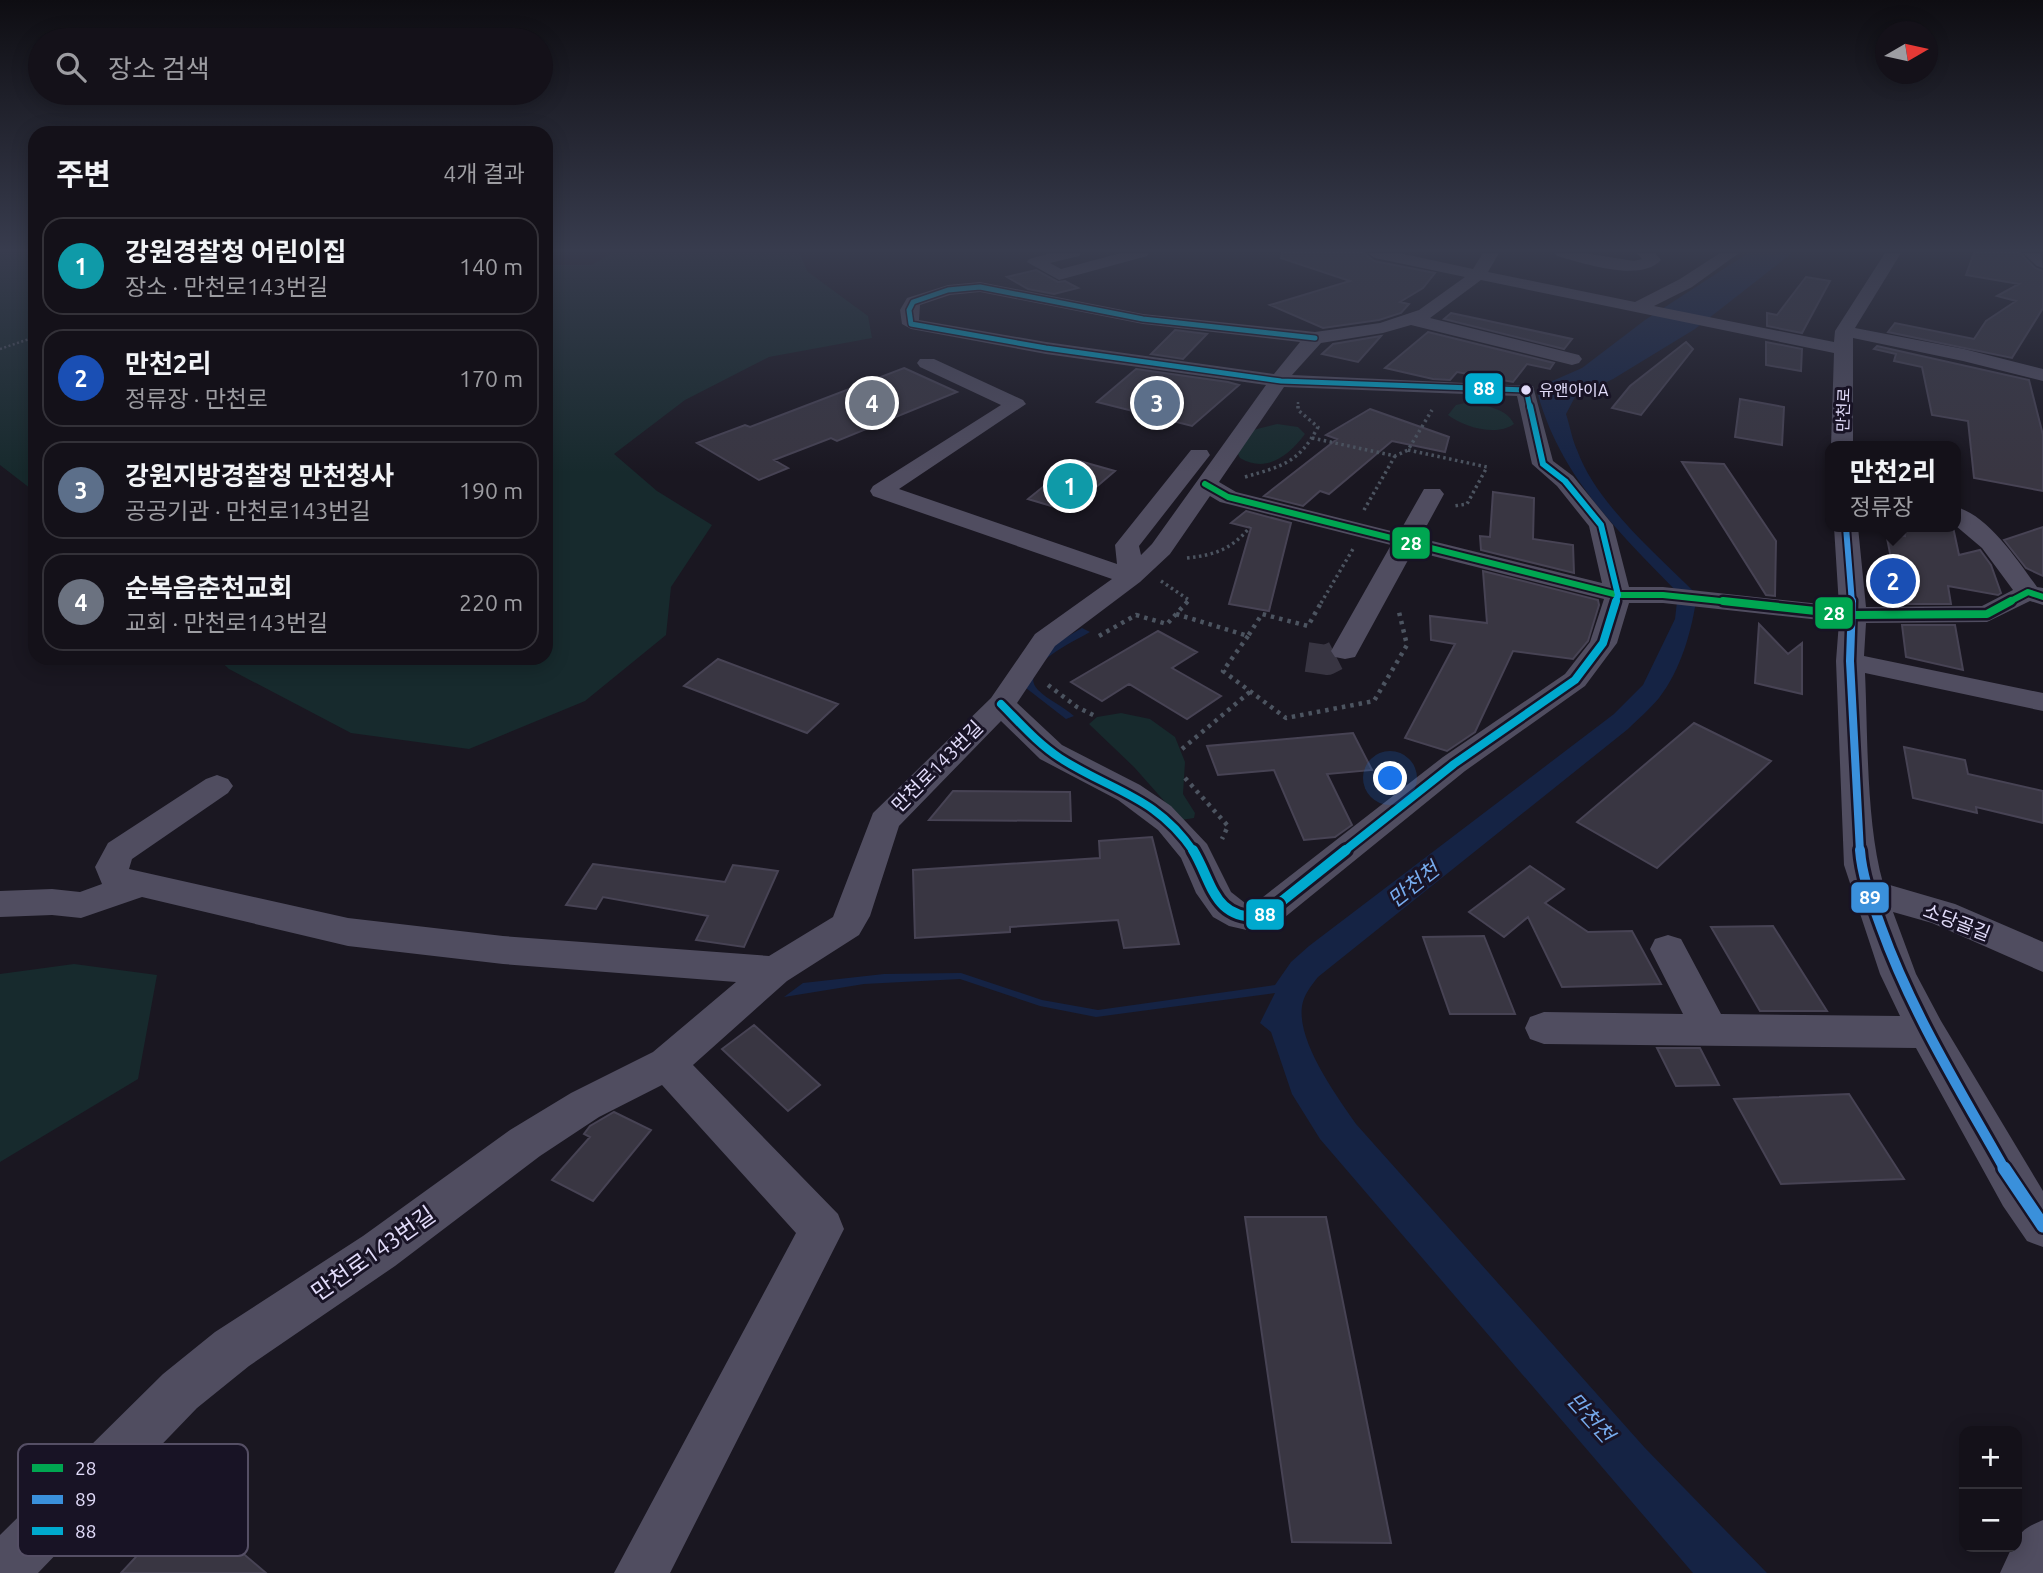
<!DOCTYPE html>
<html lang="ko">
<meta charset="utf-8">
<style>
:root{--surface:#141119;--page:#1d1a22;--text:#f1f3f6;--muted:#9d9da2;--line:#333138;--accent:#9c97ae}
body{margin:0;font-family:Ubuntu,"Noto Sans KR",sans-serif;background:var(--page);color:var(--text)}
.controls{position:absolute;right:21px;bottom:21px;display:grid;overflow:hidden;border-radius:14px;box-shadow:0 4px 18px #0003}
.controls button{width:63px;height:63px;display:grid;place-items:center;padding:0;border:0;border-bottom:2px solid var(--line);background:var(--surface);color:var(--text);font:35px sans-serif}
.compass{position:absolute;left:1875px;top:21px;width:63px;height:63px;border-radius:50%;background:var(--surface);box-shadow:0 4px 18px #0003;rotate:81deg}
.you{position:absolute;left:1391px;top:779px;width:24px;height:24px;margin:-18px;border:5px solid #fff;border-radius:50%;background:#1a73e8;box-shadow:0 0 0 10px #1a73e833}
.badge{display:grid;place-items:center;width:46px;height:46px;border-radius:50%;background:var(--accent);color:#fff;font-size:23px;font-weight:700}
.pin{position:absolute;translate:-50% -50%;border:4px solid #fff;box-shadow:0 2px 7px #0006}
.popup{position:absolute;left:1825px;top:441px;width:136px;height:91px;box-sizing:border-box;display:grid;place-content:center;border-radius:14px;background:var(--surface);filter:drop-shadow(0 2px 5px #0005);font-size:23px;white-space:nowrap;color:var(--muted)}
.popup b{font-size:26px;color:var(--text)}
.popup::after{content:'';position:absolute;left:50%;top:100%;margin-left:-14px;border:14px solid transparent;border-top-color:var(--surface)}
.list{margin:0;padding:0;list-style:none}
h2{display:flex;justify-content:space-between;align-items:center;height:91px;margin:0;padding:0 28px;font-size:30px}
h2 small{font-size:23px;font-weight:400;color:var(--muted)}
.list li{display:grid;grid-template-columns:46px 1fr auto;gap:21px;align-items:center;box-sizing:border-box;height:98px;margin:0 14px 14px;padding:0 14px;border:2px solid var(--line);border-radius:21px}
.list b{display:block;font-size:26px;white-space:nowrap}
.list p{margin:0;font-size:23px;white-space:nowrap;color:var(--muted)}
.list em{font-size:23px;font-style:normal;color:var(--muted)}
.icon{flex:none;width:38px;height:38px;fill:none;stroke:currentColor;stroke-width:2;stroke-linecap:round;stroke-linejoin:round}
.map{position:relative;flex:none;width:2043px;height:1573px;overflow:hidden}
.search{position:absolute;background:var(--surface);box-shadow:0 4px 18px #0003;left:28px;top:28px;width:525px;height:77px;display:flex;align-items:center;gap:18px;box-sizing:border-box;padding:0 24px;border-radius:38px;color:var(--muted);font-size:26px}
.panel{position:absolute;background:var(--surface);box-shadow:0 4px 18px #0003;left:28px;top:126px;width:525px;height:539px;border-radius:21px}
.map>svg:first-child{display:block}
</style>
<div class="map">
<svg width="2043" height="1573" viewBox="0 0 2043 1573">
<rect width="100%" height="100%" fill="#1a1721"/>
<path fill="#172a2d" d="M0,253H35V492L0,465Z
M612,253H799L808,272L868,316L872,338L769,357L685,400L614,454L657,491L712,525L671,587L666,635L585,701L469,749L351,733L229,669L217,658H546V265H591Z
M1465,403C1482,404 1507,408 1514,424C1496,437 1464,427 1448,415L1456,405Z
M1277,424L1298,427L1305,434C1289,455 1267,474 1240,458L1237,452L1253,430Z
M1121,713L1150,719L1175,737L1185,762L1183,794L1195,813L1194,818L1181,820L1134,767L1089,724L1097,717Z
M74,964L157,975L138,1079L0,1162V974Z"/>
<path fill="#152344" d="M1748,253H1792L1695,329L1613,379L1575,397L1566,414C1570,426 1572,439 1577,450C1597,505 1657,554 1697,595C1692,630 1681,670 1659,698C1650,709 1638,719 1628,729L1318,977C1311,986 1304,994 1302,1006C1297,1042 1336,1095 1356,1124L1645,1448L1767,1573H1693L1320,1139L1292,1094L1271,1032L1260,1023L1275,993L1096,1017L1040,1006L960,979L864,984L784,997L803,983L884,974L961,973L1042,1000L1098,1010L1275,985L1291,962L1309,946L1614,714L1643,685L1675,619L1678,593C1619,532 1562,479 1538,395L1541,389L1550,382L1582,368L1645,320Z
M1082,628L1090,632C1075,641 1016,667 1038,690C1048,700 1063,706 1074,716L1066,719L1026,688L1039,653Z"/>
<path fill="#393642" stroke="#474354" stroke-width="2" d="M1282,253H1364L1374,261L1435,273L1423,288L1400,302L1409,304L1401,313L1379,320L1323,328L1270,305L1350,281L1281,258Z
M1974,253H2020L2035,268L2043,271V308L2012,358L1888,332L1895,323L1974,339L1986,321L2016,301L1997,296L2019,284L1966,275Z
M1036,270L1058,282L1065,281L1078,288L1054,294L1028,289L1007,277Z
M1806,277L1830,281L1802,333L1767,326V313L1777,315Z
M1451,313L1484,320L1572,339L1564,349L1444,319Z
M1175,330L1207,334L1183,359L1151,354Z
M1428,332L1554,363L1550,369L1527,364L1513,382L1457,372L1450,380L1433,379L1385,368Z
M1381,336L1358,362L1322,354L1333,344Z
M1686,342L1693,349L1641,415L1612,408L1630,386Z
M1766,342L1802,349L1801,371L1766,365Z
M1877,346L2029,380L2043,435V491L1974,478L1968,421L1932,415L1922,367L1894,361L1896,354L1874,349Z
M904,368L957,392L837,441L831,438L774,460L788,468L759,480L697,443L745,425L750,427Z
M1136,369L1228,382L1239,385L1192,426L1097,402Z
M1740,399L1784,407L1782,445L1735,437Z
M1370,409L1449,437L1445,452L1392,441L1329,494L1320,491L1303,506L1264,496L1337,439L1326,435Z
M1076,460L1115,471L1068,511L1028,499Z
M1682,462L1724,464L1776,541L1775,596L1766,595Z
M1493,492L1534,498L1533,539L1573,545L1574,573L1481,550L1480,536L1490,537Z
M1246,511L1291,523L1269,611L1229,604L1251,528L1231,523Z
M1904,527H1953L1959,555L1980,550L1991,565L2001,593L1998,595L1948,586L1951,604H1900L1886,533L1905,536Z
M2043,527V576L2026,568L2004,540Z
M1483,571L1598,600L1599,605L1588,641L1573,659L1513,651L1475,732L1447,751L1405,738L1455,644L1431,640L1430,616L1487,623Z
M1759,624L1788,654L1802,643V694L1755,683Z
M1902,625H1955L1963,670L1906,657Z
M1158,631L1197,652L1172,668L1221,696L1187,719L1129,684L1102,701L1071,682Z
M718,659L838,704L807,733L684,686Z
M1694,723L1771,761L1657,868L1577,822Z
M1353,733L1372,770L1327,774L1352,825L1335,837L1304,840L1274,770L1218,775L1207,746Z
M1904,747L1965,760L1968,774L2043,791V823L1976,807L1977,813L1913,798Z
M953,791L1070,792L1071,821L929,820Z
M1152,837L1179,944L1124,948L1118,920L1010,927V932L915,938L913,870L1100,858L1099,841Z
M593,864L725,882L733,865L778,871L744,947L696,940L708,916L603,897L596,909L566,905Z
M1530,866L1564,889L1545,903L1588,932L1632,931L1661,984L1562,987L1528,917L1504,937L1469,912Z
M1773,926L1827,1011H1760L1711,927Z
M1484,936L1515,1014H1450L1423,937Z
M754,1025L820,1085L788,1111L722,1049Z
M1657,1048H1700L1719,1085L1676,1086Z
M1849,1094L1904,1179L1781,1184L1734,1099Z
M614,1112L651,1130L593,1201L552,1180L590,1137L584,1134L590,1126Z
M1245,1217H1326L1391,1543L1292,1542Z
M185,1504L266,1573H121Z"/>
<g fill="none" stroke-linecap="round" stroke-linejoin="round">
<path stroke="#383542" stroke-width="30" stroke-dasharray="30 15" stroke-linecap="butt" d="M1307,657L1327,660L1345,651"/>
<path stroke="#4c5460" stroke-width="2.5" stroke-dasharray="2 2.5" stroke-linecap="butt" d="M0,349L35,337
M1298,402V408"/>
<path stroke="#4c5460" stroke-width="3.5" stroke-dasharray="2.5 3.5" stroke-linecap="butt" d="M1312,438L1395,456L1408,450L1432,410
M1408,450L1487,467L1467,504L1454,506
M1245,477C1282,466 1299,463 1318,427L1298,410V406
M1364,510L1395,456
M1187,558C1215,555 1232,549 1250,527
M1161,581L1189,600L1186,603
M1321,603L1353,549"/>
<path stroke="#4c5460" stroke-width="4.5" stroke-dasharray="3.5 5" stroke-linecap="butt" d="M1176,614L1248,636L1262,614L1308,626L1322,601
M1099,636L1136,615L1167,624L1188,601
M1248,636L1223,671L1286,718L1374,701L1407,645L1399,612
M1048,685L1077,707L1097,717
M1182,749L1251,691
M1185,778L1228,826L1222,839"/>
<path fill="#504d60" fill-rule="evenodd" d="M1051,253H1081L1079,256L1050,263L1061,269L1121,253H1149L1147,256L1059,280L1027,262L1029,259Z
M1367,253H1399L1473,269L1483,253H1499L1488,272L1635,302L1680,279L1720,253H1739L1692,287L1654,306L1834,342L1835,331L1885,253H1901L1855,328L1964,349L2043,369V381L1963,361L1853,338V446H1831L1834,353L1481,280L1430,318L1579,355L1582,359L1579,363L1572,365L1411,325L1383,333L1321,343L1292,375L1533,386L1553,461L1573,476L1613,525L1629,587H1663L1839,606L1834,527H1858L1866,607L1982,606L2013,590L1982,548L1956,526V507C1988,515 2018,561 2037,587L2043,588V605L2030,601L1987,622L1866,623L1864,656L2043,693V711L1865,673C1868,737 1866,822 1883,883L1955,904L2043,942V972L1932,923L1893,912L1916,974L1941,1021L2043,1191V1247L2027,1241L2003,1206L1916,1048L1544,1044L1530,1039L1525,1028L1530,1017L1544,1012L1683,1014L1650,949L1655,939L1668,935L1681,939L1721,1014L1900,1016L1880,974L1844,865L1836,661L1839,622L1663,603H1629L1617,643L1585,686L1465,771L1274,926L1251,931L1229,926L1213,917L1196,893L1181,858L1158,830L1118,800L1040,759L1001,721L899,826L870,916L859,935L787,981L693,1065L838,1214L844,1229L670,1573H614L796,1233L662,1085L599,1117L540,1156L395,1266L249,1366L197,1408L38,1573H0V1535L163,1374L215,1332L363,1236L510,1130L571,1093L653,1052L736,982L503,964L348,946L142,897L81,918L52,915L0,917V891L52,889L80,892L102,884L95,867L108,843L206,779L217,775L228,779L233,786L228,793L132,859L129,869L348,918L503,936L769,956L833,917L873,813L991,698L1035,634L1112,579L873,496L870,491L873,486L1001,405L920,367L917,363L920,359H934L1023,400L1026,404L899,489L1117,564L1115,545L1191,450H1207L1210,455L1139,546L1141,555L1152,544L1266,385L1046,354L911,329L902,324L900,310L907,298L948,285L980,282L1143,314L1315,332L1380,323L1419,310L1465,277L1375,258ZM980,292L1143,324L1300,342L1274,374L1046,342L919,320L920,305L950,295ZM1284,387L1517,396L1532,464L1557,486L1589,526L1602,583L1420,538L1444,494L1440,489H1424L1399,533L1236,492L1219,482ZM1210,496L1220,502L1391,545L1331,651L1335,657L1345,659L1355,657L1413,551L1604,599L1590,642L1565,674L1443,757L1254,904L1245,903L1231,892L1207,844L1171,806L1140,785L1062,745L1017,703L1055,646L1140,582L1170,554Z
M1555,253H1584L1634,261L1642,259L1637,253H1655L1661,260C1640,283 1583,263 1557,256Z
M2023,253H2041L2043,268L2037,266Z
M2043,1520V1573H2000L2012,1547H2017C2017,1530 2030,1526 2043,1520Z"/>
<defs>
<path id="bus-1-far1" d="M1205,484L1228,497L1618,595H1663L1740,603
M2007,603L2028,592L2043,597"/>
<path id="bus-1" d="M1723,601L1853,615L1987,614L2011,601"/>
<path id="bus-2-far3" d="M1846,527L1852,603"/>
<path id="bus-2-far2" d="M1852,601L1850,661L1860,852"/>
<path id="bus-2-far1" d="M1860,850C1862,877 1872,902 1881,927C1912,1013 1960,1090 2005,1170"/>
<path id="bus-2" d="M2004,1168L2043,1226"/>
<path id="bus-3-far3" d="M1315,338L1143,319L980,287L948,290L913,302L909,310L911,324L1046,348L1281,381L1526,390L1530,408"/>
<path id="bus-3-far2" d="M1530,406L1543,464L1565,481L1601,525L1618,595L1615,603"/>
<path id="bus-3-far1" d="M1001,704C1020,723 1038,744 1060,758C1113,792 1156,796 1194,852
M1343,852L1454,764L1575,680L1603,643L1616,601"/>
<path id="bus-3" d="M1193,850C1213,883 1213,920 1262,917L1346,850"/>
</defs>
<use href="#bus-1-far1" stroke="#181325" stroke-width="10"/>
<use href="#bus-1" stroke="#181325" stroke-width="13"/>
<use href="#bus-2-far3" stroke="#181325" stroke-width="10"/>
<use href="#bus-2-far2" stroke="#181325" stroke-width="13"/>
<use href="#bus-2-far1" stroke="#181325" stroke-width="16"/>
<use href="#bus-2" stroke="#181325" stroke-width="18"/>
<use href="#bus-3-far3" stroke="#181325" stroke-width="8"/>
<use href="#bus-3-far2" stroke="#181325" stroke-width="10"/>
<use href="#bus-3-far1" stroke="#181325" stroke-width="13"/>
<use href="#bus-3" stroke="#181325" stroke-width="16"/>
<use href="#bus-1-far1" stroke="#00a651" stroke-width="6"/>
<use href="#bus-1" stroke="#00a651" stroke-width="8"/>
<use href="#bus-2-far3" stroke="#3a90db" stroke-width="6"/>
<use href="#bus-2-far2" stroke="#3a90db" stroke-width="8"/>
<use href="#bus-2-far1" stroke="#3a90db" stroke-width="10"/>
<use href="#bus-2" stroke="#3a90db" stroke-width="13"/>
<use href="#bus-3-far3" stroke="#00a9ce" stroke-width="5"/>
<use href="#bus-3-far2" stroke="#00a9ce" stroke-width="6"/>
<use href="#bus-3-far1" stroke="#00a9ce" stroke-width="8"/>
<use href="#bus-3" stroke="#00a9ce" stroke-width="10"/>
</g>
<linearGradient id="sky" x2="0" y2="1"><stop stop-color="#0e0d12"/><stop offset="0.53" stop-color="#383c4e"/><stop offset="1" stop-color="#383c4e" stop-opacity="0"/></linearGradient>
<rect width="2043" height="473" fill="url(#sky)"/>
<circle fill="#e2dcfa" stroke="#181325" stroke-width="2.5" cx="1526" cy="390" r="6"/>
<g text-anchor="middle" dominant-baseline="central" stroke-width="6" stroke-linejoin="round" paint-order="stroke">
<g font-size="16" fill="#e2dcfa" stroke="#181325" text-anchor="start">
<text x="1539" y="390">유앤아이A</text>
</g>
<g font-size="16" fill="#e2dcfa" stroke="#181325">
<text transform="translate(1843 410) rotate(-88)">만천로</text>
</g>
<g font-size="19" fill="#e2dcfa" stroke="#181325">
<text transform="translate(937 766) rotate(-45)">만천로143번길</text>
<text transform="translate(1957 922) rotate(21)">소당골길</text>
</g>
<g font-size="21" font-style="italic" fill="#77abed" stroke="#181325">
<text transform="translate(1413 884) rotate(-38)">만천천</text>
<text transform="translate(1591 1417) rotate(48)">만천천</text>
</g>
<g font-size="23" fill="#e2dcfa" stroke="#181325">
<text transform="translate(373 1253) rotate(-35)">만천로143번길</text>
</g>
</g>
<rect x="18" y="1444" width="230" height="112" rx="10" fill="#181325" stroke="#554f65" stroke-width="2"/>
<rect x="32" y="1464" width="31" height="8" fill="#00a651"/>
<rect x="32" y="1495" width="31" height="9" fill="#3a90db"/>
<rect x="32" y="1527" width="31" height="8" fill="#00a9ce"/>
<g font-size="19" fill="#e2dcfa">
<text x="75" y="1475">28</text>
<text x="75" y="1506">89</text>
<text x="75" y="1538">88</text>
</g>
<g stroke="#181325" stroke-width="2.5">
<rect x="1464" y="372" width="40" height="33" rx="7" fill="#00a9ce"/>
<rect x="1391" y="526" width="40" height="34" rx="7" fill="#00a651"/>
<rect x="1814" y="596" width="40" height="34" rx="7" fill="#00a651"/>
<rect x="1850" y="881" width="40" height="33" rx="7" fill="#3a90db"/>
<rect x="1245" y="898" width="40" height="33" rx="7" fill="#00a9ce"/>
</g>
<g font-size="19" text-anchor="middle" font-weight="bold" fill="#fff">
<text x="1484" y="395">88</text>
<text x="1411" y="550">28</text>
<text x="1834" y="620">28</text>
<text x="1870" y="904">89</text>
<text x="1265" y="921">88</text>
</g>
</svg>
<div class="controls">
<button>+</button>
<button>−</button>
</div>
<svg class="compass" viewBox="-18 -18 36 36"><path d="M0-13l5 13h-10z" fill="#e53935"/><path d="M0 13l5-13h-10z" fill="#9d9da2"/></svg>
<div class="you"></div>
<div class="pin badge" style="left:1070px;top:486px;background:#0f9aa8">1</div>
<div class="pin badge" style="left:1893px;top:581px;background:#1a4fb4">2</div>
<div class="popup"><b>만천2리</b>정류장</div>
<div class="pin badge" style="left:1157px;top:403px;background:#5c6f8a">3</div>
<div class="pin badge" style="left:872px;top:403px;background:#6b7280">4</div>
<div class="search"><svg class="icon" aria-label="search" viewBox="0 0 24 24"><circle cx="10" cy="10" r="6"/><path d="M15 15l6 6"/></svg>장소 검색</div>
<section class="panel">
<h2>주변<small>4개 결과</small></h2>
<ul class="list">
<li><span class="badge" style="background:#0f9aa8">1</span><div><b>강원경찰청 어린이집</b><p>장소 · 만천로143번길</p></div><em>140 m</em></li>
<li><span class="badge" style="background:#1a4fb4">2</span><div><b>만천2리</b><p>정류장 · 만천로</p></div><em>170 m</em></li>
<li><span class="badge" style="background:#5c6f8a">3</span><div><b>강원지방경찰청 만천청사</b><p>공공기관 · 만천로143번길</p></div><em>190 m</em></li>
<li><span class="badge" style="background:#6b7280">4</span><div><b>순복음춘천교회</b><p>교회 · 만천로143번길</p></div><em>220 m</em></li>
</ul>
</section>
</div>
